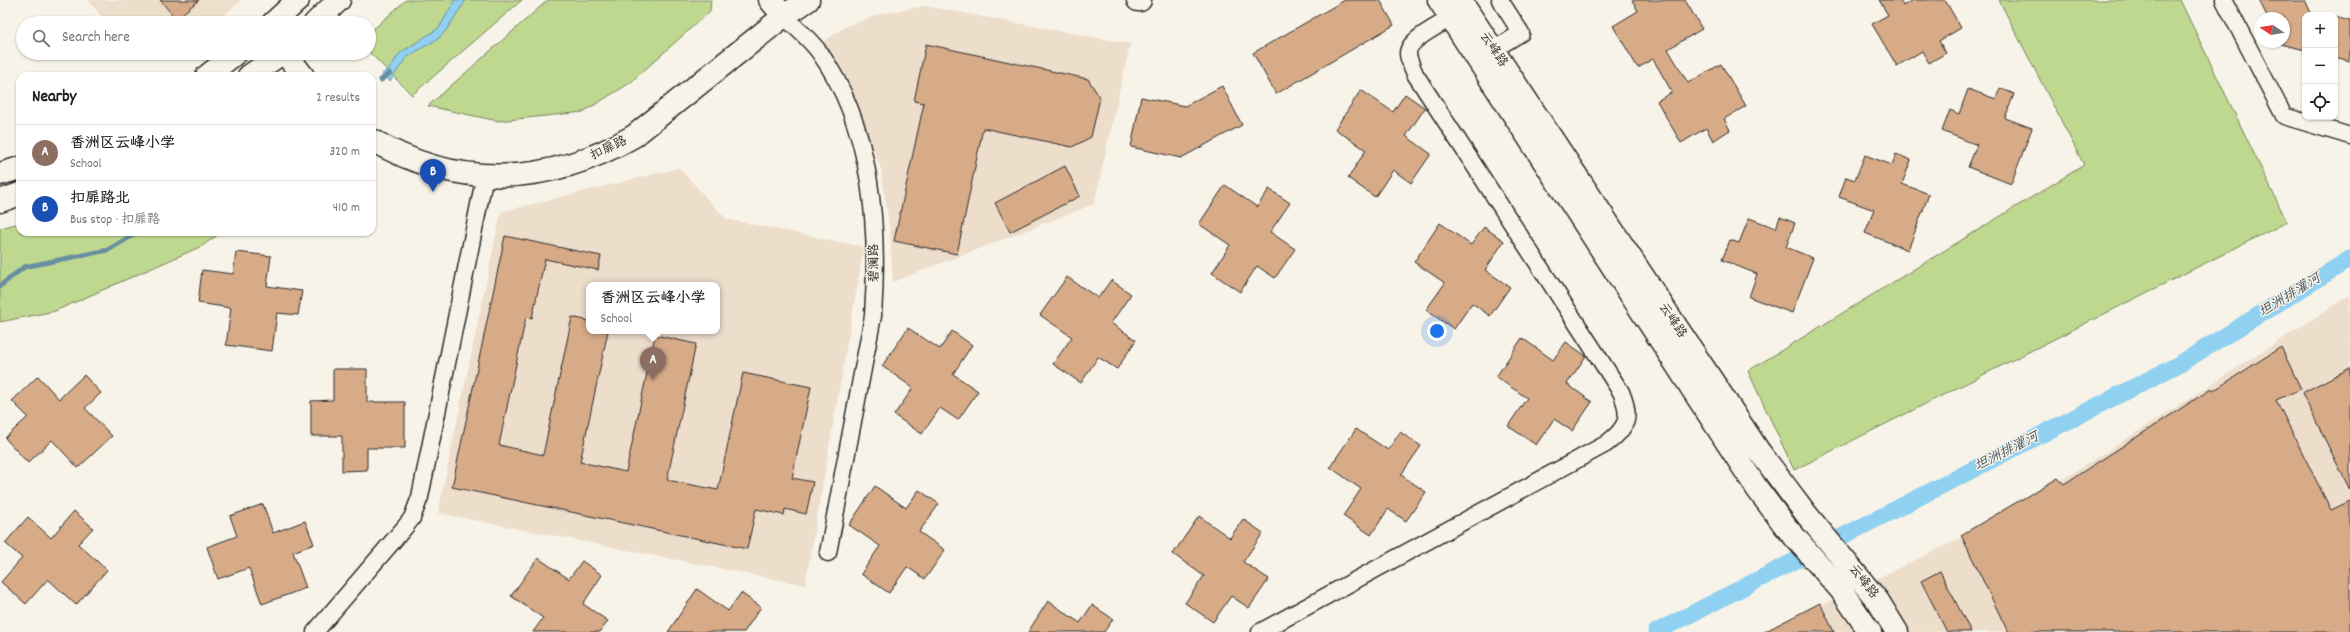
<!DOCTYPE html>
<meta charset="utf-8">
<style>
:root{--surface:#fff;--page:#f6f6f6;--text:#222;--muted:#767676;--line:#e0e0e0;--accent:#b45309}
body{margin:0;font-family:Dekko,"LXGW WenKai TC",sans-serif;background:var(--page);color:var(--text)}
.controls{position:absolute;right:12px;top:12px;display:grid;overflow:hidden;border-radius:8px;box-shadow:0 1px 3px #0004}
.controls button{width:36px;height:36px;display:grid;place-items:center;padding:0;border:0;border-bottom:1px solid var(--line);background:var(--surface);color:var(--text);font:20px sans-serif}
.compass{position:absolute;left:2254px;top:12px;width:36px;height:36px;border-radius:50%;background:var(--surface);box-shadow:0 1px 3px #0004;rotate:282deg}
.you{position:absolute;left:1437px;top:331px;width:14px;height:14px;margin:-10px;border:3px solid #fff;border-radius:50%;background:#1a73e8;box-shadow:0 0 0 6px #1a73e833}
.badge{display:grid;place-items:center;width:26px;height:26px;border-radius:50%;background:var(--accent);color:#fff;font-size:13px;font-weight:700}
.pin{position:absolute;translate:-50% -33px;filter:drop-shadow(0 1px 2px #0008)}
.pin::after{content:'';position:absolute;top:21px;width:14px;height:12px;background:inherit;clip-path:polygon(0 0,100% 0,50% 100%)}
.popup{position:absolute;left:586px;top:282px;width:134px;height:52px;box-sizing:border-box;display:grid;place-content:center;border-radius:8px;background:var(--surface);filter:drop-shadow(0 1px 3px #0005);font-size:13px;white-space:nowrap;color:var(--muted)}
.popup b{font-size:15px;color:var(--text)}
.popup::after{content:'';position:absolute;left:50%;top:100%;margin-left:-8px;border:8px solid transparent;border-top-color:var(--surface)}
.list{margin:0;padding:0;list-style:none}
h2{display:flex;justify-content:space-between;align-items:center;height:52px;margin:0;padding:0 16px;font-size:17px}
h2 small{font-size:13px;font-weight:400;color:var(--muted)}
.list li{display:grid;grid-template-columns:26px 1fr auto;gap:12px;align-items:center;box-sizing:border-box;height:56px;padding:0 16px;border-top:1px solid var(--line)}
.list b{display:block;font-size:15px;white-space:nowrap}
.list p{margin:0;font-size:13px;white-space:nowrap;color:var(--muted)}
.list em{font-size:13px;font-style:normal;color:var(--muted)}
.icon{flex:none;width:22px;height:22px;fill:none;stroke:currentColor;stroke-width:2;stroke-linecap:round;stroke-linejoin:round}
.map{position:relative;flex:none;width:2350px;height:632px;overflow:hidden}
.search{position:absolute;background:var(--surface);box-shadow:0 1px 3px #0004;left:16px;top:16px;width:360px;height:44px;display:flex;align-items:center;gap:10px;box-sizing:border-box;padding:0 14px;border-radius:22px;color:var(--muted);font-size:15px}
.panel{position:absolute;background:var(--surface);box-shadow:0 1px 3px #0004;left:16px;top:72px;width:360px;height:164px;border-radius:12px}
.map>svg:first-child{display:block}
</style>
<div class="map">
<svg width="2350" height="632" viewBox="0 0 2350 632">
<rect width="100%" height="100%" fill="#f7f3e8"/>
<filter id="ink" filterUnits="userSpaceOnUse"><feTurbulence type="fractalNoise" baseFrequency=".025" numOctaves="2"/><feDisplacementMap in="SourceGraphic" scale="8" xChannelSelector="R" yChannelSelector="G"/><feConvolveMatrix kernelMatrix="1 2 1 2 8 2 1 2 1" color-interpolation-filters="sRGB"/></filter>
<g filter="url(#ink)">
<path fill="#edddcb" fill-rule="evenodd" d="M88,0H242L215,23H107Z
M925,6L1130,44L1094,204L893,282L890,231L881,169L844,74L823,42L845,27L880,14Z
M679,168L726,219L864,247L805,585L438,513L501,212ZM589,285H717V331H589Z
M2350,295V632H1767L2008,515Z"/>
<path fill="#bfd88f" stroke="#75825d" d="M406,0H522L412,95L369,52V33Z
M548,0H711L710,11L630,83L583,112L498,121L428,106Z
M1999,0H2180L2287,222L1794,470L1748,371L2084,165Z
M20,223V232H222L202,246L55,311L0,322V228Z"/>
<path fill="#90d0f1" stroke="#688ea2" d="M455,0H466L447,29L439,38L407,57L390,81L382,74L389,69L400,53L439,28Z"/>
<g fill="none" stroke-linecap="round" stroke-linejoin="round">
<path stroke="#688ea2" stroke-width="5" d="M381,80L390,73
M0,286L24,267L108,250L138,232"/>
<path stroke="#90d0f1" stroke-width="17" d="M1656,632L2181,363L2350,259"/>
</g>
<path fill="#d7ab88" stroke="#2b2b2b" d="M160,0H199L176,19Z
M1345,0H1380L1394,25L1276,94L1253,53Z
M1632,0H1685L1702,29L1668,49L1688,83L1721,64L1746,106L1724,119L1730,130L1713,141L1706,128L1681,143L1657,101L1672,92L1653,59L1638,68L1613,26L1638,11Z
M1879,0H1900L1903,6L1913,0H1945L1961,28L1939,41L1946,53L1929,63L1922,51L1897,66L1872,24L1888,15Z
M2259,0H2305L2312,15H2305V50L2281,44L2280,42H2284V18H2268Z
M2335,17L2350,21V61L2335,57Z
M926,44L1088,79L1100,98L1091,137L1072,147L983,128L957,254L894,241L924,103L914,101Z
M1222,86L1242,125L1181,158L1131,147L1141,97L1185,106Z
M2000,88L2014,94L2005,118L2032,128L2011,184L1968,167L1977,145L1942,131L1950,110L1959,114L1968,89L1996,99Z
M1361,90L1393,112L1405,94L1425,108L1406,136L1431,154L1411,183L1393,170L1375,197L1348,178L1366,150L1335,129Z
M1896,154L1911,160L1902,184L1929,194L1908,250L1865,233L1874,210L1839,197L1846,177L1855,180L1865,155L1892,165Z
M1065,166L1080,196L1010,232L995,203Z
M1225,185L1257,207L1269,189L1290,203L1270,232L1295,249L1275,278L1257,266L1240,292L1212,273L1230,245L1199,224Z
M1780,217L1795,223L1786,247L1813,258L1792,313L1749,297L1757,274L1722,260L1730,240L1739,243L1749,218L1776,228Z
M1440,223L1471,245L1484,227L1504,241L1485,270L1510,287L1490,316L1472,303L1454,329L1426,310L1445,283L1414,262Z
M505,236L601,256L598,270L545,259L532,318L526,317L499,445L543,455L572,317L589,321V331H608L580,462L626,472L655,335L696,344L667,480L718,490L743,373L811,387L792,478L813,482L806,514L785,509L784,515L756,509L747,549L452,487Z
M236,252L271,256L267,286L302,291L298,315L277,313L272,351L226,345L231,308L198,303L202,270L233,274Z
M1067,277L1098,298L1111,280L1131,294L1111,323L1136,340L1117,369L1098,357L1081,383L1053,364L1072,337L1040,315Z
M908,328L940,349L952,331L972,345L953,374L978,391L958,420L940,408L922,434L894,415L913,388L882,366Z
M1522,338L1553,360L1566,342L1586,356L1567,384L1592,402L1572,431L1554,419L1536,445L1508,426L1527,398L1496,377Z
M2281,347L2301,389L2276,400L2331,510L2350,501V632H2008L1961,535L2058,478L2064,484L2211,389L2213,391Z
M2350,368V490L2302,393Z
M333,369H367V402H405V448H367V470L342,471V436H311V401L333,400Z
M84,375L101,393L85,408L112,436L78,468L52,440L28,463L5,438L28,417L12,401L38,376L59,399Z
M1356,429L1388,450L1400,432L1421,446L1401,475L1426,492L1406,521L1388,509L1371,535L1343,516L1361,489L1330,467Z
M875,486L906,508L919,490L939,504L919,532L945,550L925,579L907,567L889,593L861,574L880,546L849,525Z
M263,504L273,533L305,521L314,544L293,552L306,588L262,604L249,568L218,579L207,547L237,536L230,516Z
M74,511L93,528L78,544L107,570L76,605L48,579L26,604L1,582L22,558L5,543L28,517L51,538Z
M1199,516L1230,538L1243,519L1263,533L1243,562L1269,579L1249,608L1231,596L1213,622L1185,603L1204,576L1173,554Z
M538,558L569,579L582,561L602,575L583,604L608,621L600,632H533L543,618L511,596Z
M1940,571L1971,632H1947L1921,581Z
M697,589L728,611L741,593L761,607L744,632H668Z
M1048,601L1080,623L1092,605L1113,619L1104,632H1028Z
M1820,603L1834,632H1764Z"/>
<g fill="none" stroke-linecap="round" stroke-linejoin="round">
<defs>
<path id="street" d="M2224,0L2284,116L2350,136
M784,16C796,28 810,39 820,53C873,128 879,228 873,316L828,553
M1493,50L1521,33L1500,0
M315,632L405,527L412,518L420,497L485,175
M1260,632L1606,444C1627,428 1632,418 1621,392L1415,74C1413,68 1408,60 1408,53C1408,40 1441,24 1451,18"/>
<path id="secondary" d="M770,0L784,16
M1138,0H1140
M1439,0L1758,490L1786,527L1841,590L1870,632
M1460,0L1758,450L1807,515L1878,601L1897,632
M273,23L298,0
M315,23L339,0
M285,53L303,76
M207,76L236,53
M249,76L282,53
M372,140C458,190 549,186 634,136L784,16L808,0
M0,174L20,168
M0,201L20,194"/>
</defs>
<use href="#street" stroke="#2b2b2b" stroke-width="19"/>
<use href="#secondary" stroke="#2b2b2b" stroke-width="25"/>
<use href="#street" stroke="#f7f3e8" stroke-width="16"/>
<use href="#secondary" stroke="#f7f3e8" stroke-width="22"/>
</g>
</g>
<g text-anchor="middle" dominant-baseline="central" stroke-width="3" stroke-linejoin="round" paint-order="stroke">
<g font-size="13" fill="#2b2b2b" stroke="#f7f3e8">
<text transform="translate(1493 50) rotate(56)">云峰路</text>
<text transform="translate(609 149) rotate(-26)">扣扉路</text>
<text transform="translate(875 263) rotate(-91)">碧澜路</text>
<text transform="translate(1672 321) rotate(56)">云峰路</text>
<text transform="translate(1863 582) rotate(52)">云峰路</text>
</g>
<g font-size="14" font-style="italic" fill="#44545c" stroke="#f7f3e8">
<text transform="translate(2290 296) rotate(-32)">坦洲排灌河</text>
<text transform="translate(2007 452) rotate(-27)">坦洲排灌河</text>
</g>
</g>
</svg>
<div class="controls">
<button>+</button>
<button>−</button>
<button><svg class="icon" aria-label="locate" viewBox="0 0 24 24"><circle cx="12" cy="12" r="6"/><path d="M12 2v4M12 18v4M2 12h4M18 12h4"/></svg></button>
</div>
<svg class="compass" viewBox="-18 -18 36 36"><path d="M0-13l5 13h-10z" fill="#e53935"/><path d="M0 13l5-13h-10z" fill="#767676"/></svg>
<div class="you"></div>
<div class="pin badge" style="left:653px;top:380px;background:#8d6e63">A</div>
<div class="popup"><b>香洲区云峰小学</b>School</div>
<div class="pin badge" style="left:433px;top:192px;background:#1a4fb4">B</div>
<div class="search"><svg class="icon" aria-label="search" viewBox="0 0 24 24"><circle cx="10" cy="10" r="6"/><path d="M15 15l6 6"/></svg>Search here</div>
<section class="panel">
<h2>Nearby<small>2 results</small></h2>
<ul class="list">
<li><span class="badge" style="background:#8d6e63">A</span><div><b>香洲区云峰小学</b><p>School</p></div><em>320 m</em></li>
<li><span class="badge" style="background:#1a4fb4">B</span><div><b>扣扉路北</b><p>Bus stop · 扣扉路</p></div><em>410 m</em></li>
</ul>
</section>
</div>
